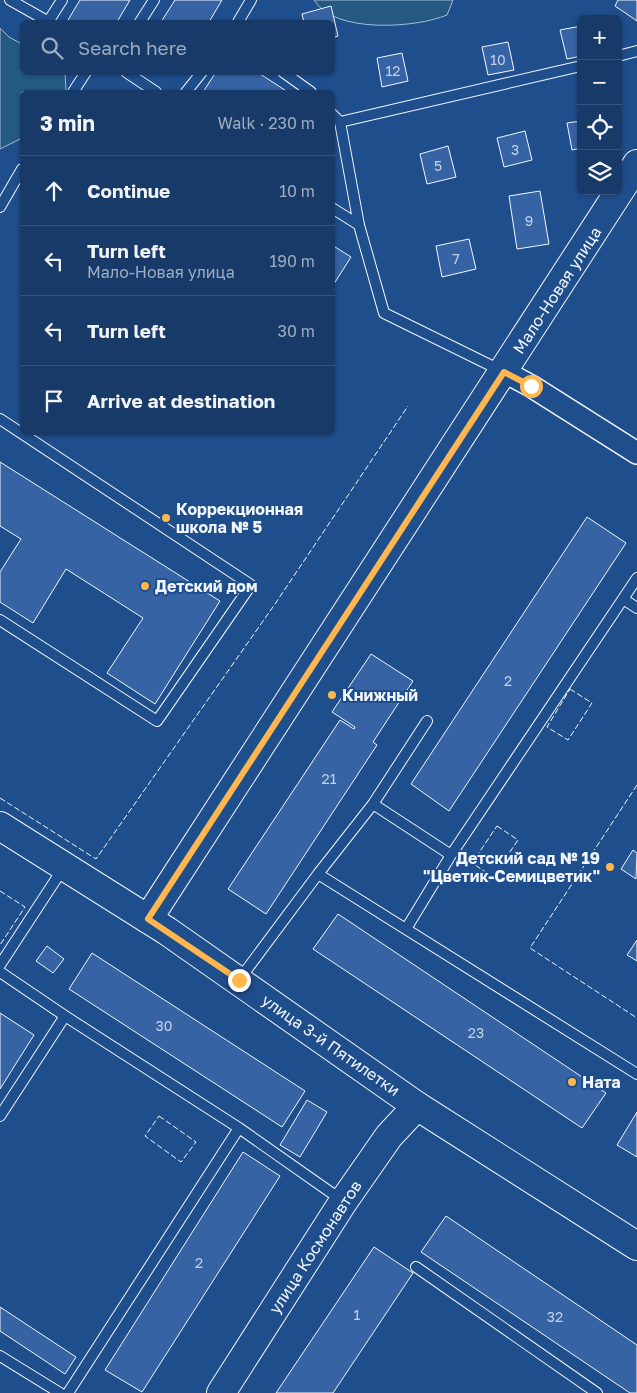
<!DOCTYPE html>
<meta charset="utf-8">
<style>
:root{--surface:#173a69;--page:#244571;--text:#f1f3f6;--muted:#9eadc0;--line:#36547d}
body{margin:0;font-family:"Golos Text",sans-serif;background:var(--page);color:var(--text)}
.controls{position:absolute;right:15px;top:15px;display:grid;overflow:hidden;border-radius:8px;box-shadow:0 1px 4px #0004}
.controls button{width:45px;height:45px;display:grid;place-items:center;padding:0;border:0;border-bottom:1px solid var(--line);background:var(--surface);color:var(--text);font:25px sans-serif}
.stop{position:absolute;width:15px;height:15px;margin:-11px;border:4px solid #ffb74d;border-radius:50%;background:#fff}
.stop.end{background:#ffb74d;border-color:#fff;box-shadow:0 1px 5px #0008}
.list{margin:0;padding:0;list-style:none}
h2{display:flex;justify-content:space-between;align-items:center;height:65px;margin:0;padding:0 20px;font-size:21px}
h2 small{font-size:16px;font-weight:400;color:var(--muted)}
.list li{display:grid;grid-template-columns:32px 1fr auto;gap:15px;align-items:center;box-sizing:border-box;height:70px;padding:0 20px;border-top:1px solid var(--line)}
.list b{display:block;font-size:19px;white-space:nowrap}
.list p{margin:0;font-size:16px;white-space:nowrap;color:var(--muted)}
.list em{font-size:16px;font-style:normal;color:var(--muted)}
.icon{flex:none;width:28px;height:28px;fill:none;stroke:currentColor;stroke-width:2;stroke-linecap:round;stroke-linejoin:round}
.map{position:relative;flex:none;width:637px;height:1393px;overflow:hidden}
.search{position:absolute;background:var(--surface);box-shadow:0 1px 4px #0004;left:20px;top:20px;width:315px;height:55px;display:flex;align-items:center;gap:12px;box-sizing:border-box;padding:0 18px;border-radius:8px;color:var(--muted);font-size:19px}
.panel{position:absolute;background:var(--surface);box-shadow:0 1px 4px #0004;left:20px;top:90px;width:315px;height:345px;border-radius:8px}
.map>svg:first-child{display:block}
</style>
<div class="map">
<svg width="637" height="1393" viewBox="0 0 637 1393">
<rect width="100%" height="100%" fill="#1f4e8c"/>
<path fill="#245a82" stroke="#a8bbd7" d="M314,0H453L447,15C416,28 334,34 314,0Z
M0,28L9,37L22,44V72L65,73L66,91L22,92V138L0,149Z"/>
<path fill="#3563a3" stroke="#f2f6ff" d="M80,0H130L117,22H71L68,20Z
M175,0H222L209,22H161Z
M618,0H637V21L615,6Z
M331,6L338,36L332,38V22H304L302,14Z
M581,26V56L567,59L560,30Z
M508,42L514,70L488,75L482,47Z
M402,53L408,81L382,87L377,58Z
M216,72H257L288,92H203Z
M581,121V148L572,150L567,123Z
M525,131L532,160L504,167L497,138Z
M448,146L456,177L427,184L420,154Z
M540,191L549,244L517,249L509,196Z
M469,239L476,269L442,277L436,246Z
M332,245L351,257L332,287Z
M0,462L220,601L155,704L107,673L143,618L66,569L33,623L0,602V572L21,539L0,526Z
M587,517L626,543L449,811L411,784Z
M371,654L413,681L373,742L377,745L266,914L228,889L340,720L354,729L355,727L332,712Z
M633,850L637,853L636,879L621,869Z
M338,914L606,1093L582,1128L313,949Z
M637,940V961L627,955Z
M47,946L64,959L53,973L36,961Z
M92,953L305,1091L282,1127L69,989Z
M0,1013L34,1035L0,1089Z
M307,1100L327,1112L300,1157L280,1145Z
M637,1112V1157L617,1145Z
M243,1152L280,1176L142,1392L105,1370Z
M446,1216L637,1345V1393H630L421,1252Z
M374,1247L413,1273L333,1393H276Z
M0,1307L76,1357L65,1374L0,1331Z"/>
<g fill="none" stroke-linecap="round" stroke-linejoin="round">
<defs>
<path id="lane" d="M10,0L49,22
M48,22L62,0
M140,22L154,0
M238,22L251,0
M618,56L637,51
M126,72L156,92
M283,72L311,92
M73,92L86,72
M186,92L202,72
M332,114L340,122L359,225L384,313L502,371
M340,122L581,66
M0,207L22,169
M332,208L359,225
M0,419L251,585L157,721L0,620
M623,599L637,608
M373,804L451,855
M318,874L373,804L427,721
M406,929L451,855L637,578
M0,965L64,867
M0,972L65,1016L0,1116
M239,980L318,874L637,1074
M65,1016L239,1128L343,1201
M416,1267L597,1393
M0,1356L60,1393
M68,1393L239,1128"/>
<path id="street" d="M505,372L531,386L637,453"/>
<path id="secondary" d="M148,919L637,164
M221,1393L343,1202L389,1136L417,1106"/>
<path id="primary" d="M0,826L167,931L417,1106L637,1246"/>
</defs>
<use href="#lane" stroke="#f2f6ff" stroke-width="12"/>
<use href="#street" stroke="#f2f6ff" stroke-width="24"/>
<use href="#secondary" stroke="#f2f6ff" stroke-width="30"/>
<use href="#primary" stroke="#f2f6ff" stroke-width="30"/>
<use href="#lane" stroke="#1f4e8c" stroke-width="10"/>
<use href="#street" stroke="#1f4e8c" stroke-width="21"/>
<use href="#secondary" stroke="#1f4e8c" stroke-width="28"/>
<use href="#primary" stroke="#1f4e8c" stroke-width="28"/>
<path stroke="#f2f6ff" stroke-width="1" stroke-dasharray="6 2.5" stroke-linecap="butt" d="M570,689L592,703L568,740L547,727Z
M637,785L530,948L637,1018
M0,798L96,859L275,604L408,406
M497,826L518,840L493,877L472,863Z
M0,891L25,907L0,945
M159,1116L196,1142L181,1162L145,1136Z"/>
</g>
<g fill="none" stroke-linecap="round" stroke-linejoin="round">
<path stroke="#ffb74d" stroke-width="6" d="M239,980L148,919L504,372L531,386"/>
</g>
<g fill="#ffb74d" stroke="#1f4e8c" stroke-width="2">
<circle cx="166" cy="518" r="5"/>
<circle cx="145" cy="586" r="5"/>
<circle cx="332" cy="695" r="5"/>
<circle cx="610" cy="867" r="5"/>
<circle cx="572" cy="1082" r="5"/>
</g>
<g text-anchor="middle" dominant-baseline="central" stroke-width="4" stroke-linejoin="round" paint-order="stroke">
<g font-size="14" fill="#c3d1e8">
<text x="498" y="59">10</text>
<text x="393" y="70">12</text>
<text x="515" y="149">3</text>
<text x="438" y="165">5</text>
<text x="529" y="220">9</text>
<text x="456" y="258">7</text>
<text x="508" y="680">2</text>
<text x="329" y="778">21</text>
<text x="164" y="1025">30</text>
<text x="476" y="1032">23</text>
<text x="199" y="1262">2</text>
<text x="357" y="1314">1</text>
<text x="555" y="1316">32</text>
</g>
<g font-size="16" fill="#f2f6ff" stroke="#1f4e8c">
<text transform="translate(557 290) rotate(-57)">Мало-Новая улица</text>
<text transform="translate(331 1045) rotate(35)">улица 3-й Пятилетки</text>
<text transform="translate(315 1247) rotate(-57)">улица Космонавтов</text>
</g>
<g font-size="16" font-weight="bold" fill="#f2f6ff" stroke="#1f4e8c" text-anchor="start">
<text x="176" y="509">Коррекционная<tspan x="176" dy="18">школа № 5</tspan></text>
<text x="155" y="586">Детский дом</text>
<text x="342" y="695">Книжный</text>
<text x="600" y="858" text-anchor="end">Детский сад № 19<tspan x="600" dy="18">"Цветик-Семицветик"</tspan></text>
<text x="582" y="1082">Ната</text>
</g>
</g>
</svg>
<div class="controls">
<button>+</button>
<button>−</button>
<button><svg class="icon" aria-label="locate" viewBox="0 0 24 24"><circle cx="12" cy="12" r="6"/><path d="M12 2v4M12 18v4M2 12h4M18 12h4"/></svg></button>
<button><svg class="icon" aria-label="layers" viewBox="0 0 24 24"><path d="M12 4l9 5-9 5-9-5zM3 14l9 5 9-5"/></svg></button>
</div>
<div class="stop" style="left:531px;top:386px"></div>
<div class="stop end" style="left:239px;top:980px"></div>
<div class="search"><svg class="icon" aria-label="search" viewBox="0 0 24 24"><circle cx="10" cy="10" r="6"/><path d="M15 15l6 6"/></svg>Search here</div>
<section class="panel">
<h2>3 min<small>Walk · 230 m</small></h2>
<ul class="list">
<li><svg class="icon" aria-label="ahead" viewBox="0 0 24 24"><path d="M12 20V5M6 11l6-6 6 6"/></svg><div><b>Continue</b></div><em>10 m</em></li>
<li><svg class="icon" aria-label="left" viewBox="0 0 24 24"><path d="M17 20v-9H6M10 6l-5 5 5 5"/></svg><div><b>Turn left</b><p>Мало-Новая улица</p></div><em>190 m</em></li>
<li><svg class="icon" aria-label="left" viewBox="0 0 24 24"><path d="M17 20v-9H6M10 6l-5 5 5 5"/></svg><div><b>Turn left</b></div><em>30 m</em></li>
<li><svg class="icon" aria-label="arrive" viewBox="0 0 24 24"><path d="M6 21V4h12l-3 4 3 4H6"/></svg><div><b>Arrive at destination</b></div></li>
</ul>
</section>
</div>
